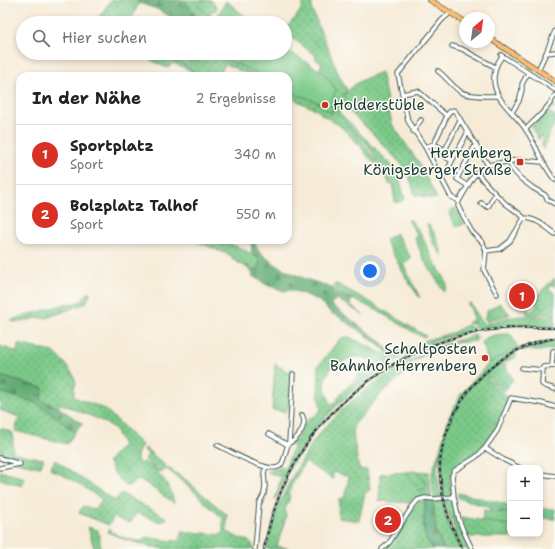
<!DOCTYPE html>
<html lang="de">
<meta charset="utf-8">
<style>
:root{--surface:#fff;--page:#f6f6f6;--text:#222;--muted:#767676;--line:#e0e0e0;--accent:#d93025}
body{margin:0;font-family:"Shantell Sans",sans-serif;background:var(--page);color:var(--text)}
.controls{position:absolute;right:12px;bottom:12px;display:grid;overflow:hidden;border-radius:8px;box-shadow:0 2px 6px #0003}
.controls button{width:36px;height:36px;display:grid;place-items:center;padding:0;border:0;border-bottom:1px solid var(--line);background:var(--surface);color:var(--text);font:20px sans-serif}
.compass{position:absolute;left:459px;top:12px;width:36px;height:36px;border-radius:50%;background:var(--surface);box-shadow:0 2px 6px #0003;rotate:29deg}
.you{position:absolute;left:370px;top:271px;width:14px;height:14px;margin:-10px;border:3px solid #fff;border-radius:50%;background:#1a73e8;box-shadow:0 0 0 6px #1a73e833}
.badge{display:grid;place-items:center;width:26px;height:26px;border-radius:50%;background:var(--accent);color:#fff;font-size:13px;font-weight:700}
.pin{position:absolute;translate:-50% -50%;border:2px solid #fff;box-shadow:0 1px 4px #0006}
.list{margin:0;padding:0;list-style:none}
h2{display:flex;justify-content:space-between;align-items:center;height:52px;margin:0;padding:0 16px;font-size:17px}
h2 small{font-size:13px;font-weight:400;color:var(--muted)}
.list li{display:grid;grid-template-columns:26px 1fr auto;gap:12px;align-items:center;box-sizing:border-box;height:60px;padding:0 16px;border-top:1px solid var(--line)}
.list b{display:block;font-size:15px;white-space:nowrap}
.list p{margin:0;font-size:13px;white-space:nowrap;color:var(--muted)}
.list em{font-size:13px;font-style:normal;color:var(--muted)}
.icon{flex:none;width:22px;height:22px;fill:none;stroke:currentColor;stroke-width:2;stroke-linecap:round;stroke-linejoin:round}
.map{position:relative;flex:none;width:555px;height:549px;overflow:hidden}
.search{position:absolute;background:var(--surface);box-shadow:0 2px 6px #0003;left:16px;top:16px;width:276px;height:44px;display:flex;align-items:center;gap:10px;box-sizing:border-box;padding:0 14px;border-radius:22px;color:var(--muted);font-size:15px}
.panel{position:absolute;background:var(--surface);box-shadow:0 2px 6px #0003;left:16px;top:72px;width:276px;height:172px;border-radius:12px}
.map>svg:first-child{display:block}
</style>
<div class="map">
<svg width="555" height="549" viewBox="0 0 555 549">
<defs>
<pattern id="grass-dots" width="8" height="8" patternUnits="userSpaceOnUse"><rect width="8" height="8" fill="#7bc988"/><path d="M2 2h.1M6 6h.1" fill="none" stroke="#64a470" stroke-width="1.8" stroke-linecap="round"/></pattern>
<pattern id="forest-firs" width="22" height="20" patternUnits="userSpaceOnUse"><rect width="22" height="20" fill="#64ad74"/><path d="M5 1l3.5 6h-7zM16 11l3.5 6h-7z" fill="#528e60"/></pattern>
</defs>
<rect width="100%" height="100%" fill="#fdfcf7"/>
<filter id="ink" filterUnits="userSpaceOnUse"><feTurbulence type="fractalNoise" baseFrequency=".025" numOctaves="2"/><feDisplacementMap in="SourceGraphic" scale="8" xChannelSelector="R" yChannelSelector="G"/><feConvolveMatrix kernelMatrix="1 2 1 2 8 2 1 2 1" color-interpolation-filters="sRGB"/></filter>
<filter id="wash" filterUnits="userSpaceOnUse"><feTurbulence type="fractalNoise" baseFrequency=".012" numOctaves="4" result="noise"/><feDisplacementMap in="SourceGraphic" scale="16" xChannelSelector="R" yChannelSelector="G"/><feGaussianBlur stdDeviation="0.9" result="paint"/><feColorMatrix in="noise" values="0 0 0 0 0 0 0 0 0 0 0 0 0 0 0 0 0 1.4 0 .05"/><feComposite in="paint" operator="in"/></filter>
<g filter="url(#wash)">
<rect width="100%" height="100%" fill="#f6ebd7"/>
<path fill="url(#grass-dots)" stroke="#4d835e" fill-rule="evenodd" d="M111,0H140L130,23H91L95,19L98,21L96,19L100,16Z
M194,0H211L217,8L215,11L213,10L210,13L213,16L211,19Z
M303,0H312V10L339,75L347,90L343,96H344C352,83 368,77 381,72L392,124L417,160L437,198C430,200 422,195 415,195L409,176L402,165L370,131L344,106L339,112L388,161L393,167L400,180L405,199L397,203L395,202L391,176L388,170L377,160L368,145L344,122L366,146L375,160L386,171L390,178V185L383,173L368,157L361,147L339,125L322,115L317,110L297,101L288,93V88L300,96L313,100L321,105L332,112V100L336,90L324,73L319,70L322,63L315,59L316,56L285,32V29C292,21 304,11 303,0Z
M137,53H159L165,57L189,68L200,76H197L189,70L173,63L167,68Z
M160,53H203L216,57V53H218L220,57L256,72L262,76H251L235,68L225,64L219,76H201C189,65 173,61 160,53Z
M552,105L555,106V108L552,106L549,112L555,116V124L549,133L550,134L546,141L547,142L543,149L541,145L544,139L541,136L539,140L531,127L542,116Z
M408,220H411L421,234L433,260L444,277L447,285L444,292L423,258L415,238L418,236Z
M427,224C435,229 440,246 442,255L432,242V239Z
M396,233L411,258L403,264L420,298L409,283L385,240Z
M194,240H223L252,254L260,260L258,267L256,271L246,266V267L232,259L233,257Z
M337,284L365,299L426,336L424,337L420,336L376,310L337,292L334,285Z
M89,292L90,295L86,303L47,318H37L20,322H15L11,321L17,318L65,304L75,303L81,301Z
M555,298V316L544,314H527L525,312L528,309L531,312L538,305L543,310Z
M470,303L484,325C506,315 531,314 555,318V327L512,325L494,327L477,329L473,324L467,323L470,321L472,322L473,321L472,312L468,304Z
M500,303L510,314L509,315L492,319L487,322L484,317L487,315V311Z
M467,325L473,328L474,331C462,334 448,337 436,341C384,361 329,404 300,451C290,467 282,484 275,500L281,477L268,472V470L277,469L281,467L286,466L293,447L291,444C299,439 301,430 305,423C309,417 314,417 318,413C319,412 321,409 321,408L318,394L319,377L325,379V389L331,405L335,403L341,393L355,380L358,374L363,371L385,363L396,356L409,350L426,340L452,333Z
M476,335V341L453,343V344L439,352L434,350L425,354L408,365L411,368L381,394L353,426L354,441L359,469L367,470L370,490L365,493L359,521L338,518L339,499L344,498L349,477L333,472V479L305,462L291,486L289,500L285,509L286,517L277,546L291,549H267C272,516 286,485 304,457C310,447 315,438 323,429C352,398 388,370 427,352C442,344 459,340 476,335Z
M555,341V346H554V349L542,350L540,351L521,350L536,344Z
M18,344L54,352L64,362L73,374L76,383L74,389V397L105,409L123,426L142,445C138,452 135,456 139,464L144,462C160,473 170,483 174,503L144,482C137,479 134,481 129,486H126L115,475L108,461L123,445L114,428L98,419L61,404L58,407L41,400L43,388L0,376V346L17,352Z
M518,347L516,354V357L504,363L513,380L503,391L489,377L488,378L507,397L508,399L494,432L488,440L473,457L453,468L451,475L450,482L456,515L464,536L471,549H444L436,531L433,500L434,499L432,472L441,447L449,417L461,394L489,363ZM440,451L441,473L444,502L457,535L450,528L441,500L437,470Z
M275,364L292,374L290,408L286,409V412L272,410Z
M0,392L37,403L75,432L67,444L15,431L19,417L0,410Z
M1,428L13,433V453L44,459L40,467L20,463L0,457V429Z
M145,448L168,468L186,480L227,515V532C232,533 236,538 242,539C245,540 249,540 251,543C253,545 253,547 254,549H163L148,546L124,539L108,532L110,529C116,538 131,539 141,542L146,537L163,540L179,541L182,531L223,535V518L203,501L197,494L167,469L159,472L149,464L145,459L148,455L144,449Z
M55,460L115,501L121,493L167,518L163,521L160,522L137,513L130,523L114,517L109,525L79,513L83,506L95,509L102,499C85,488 69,477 50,469Z
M0,471L25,478L22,486L0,479Z
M416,471L429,472L431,492V497H421L411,503L379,501L380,474L407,472L421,491L428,486Z
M458,493L510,505V514L458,498Z
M425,499C426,520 418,530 433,549H387L386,548L402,522L418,502Z
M540,509H555V519L540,518Z
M461,517L510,525V534H520V537H468Z"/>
<path fill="url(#forest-firs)" stroke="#427554" d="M140,0H184L193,11L198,23H192L191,22L174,19L157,9L139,3Z
M251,240H254C256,254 281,269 294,274C306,280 320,283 333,288L335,293L352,300L350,304L363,315L337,299L330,304L380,341L390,351L392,352L409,348C400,352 396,355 386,353L385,350L364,334L336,315L332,314L319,301L309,296L292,290L284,291L267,285L252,276L253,274L246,267V265L256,271L258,267L260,260L252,254Z
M0,376L43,388L41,400L58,407L83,424L75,432L37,403L0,392Z
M425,499L433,500L436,531L444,549H433C418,530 426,520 425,499Z"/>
<path fill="#7bc988" stroke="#4d835e" d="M184,0H194L214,22L226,1L254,23H198L193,11Z
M285,49L324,73L336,90L332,100V113L321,107V104L313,100L300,96L288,88V76H262L256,72L219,57L218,53H285Z
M455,208L464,224L456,227L449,214L450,211Z
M555,278V286L554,287L552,284L549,288L555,294V298L543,310L533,301L521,312L520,311Z
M525,285L533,294L519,308L510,298Z
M510,334L518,347L489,363L482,341C490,334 501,334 510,334Z
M344,337H349L386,355L393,356L389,359L378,363L373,362L363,357H352L331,368L325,379L319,377V371L317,370L318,366L339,340Z
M416,471L428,486L420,491L407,472Z
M484,510L505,513L510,515V525L482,521Z
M380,511L399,514V516L393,532L379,527Z
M88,527L98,530L101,547L94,548Z"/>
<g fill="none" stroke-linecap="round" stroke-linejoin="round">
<path stroke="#4ab9c2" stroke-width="1" d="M479,337V339
M480,343L484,347L488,364
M493,371L509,386L504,391
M500,394L507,402L506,406
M422,496H426L425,493
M459,497C476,503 493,504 510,509
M428,500C429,507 427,514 427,521C426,532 429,540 435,549
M540,514H555
M403,518L415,499L419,497"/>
</g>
</g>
<g filter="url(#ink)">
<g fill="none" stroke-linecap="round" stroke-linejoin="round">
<defs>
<path id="minor" d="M450,13L442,20L398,74L408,121L425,147L451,197L459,201
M452,46L462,49L495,67
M546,53L555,52
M501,55L555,90
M502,56C500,60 497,63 496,67C495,70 495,73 494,76C492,100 515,112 526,130C537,146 542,165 555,180
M538,70L546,53L555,31
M438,71C446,77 454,88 461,92C470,97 488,96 499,96
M402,94L418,91L447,116
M512,112L519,101L522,90V84L528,73
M526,129C537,118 548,109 555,95
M413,131L421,120
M434,144L445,150L442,155L452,161L449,167L460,173L457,179L468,186
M425,147L434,144L447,116L449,112L453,110L455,111L488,165
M445,150L460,120
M452,161L468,132
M508,161L513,170L520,178L533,188L545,195L548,200L555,204
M460,173L476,144
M477,173C486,184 495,194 506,204C512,209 519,212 524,218
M481,203L488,207L495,194
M524,218C536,218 546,227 555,234
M486,251L500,249L510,241L524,218
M497,294L487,276L484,270L486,251L483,243L472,232L461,212L458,206L459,201L473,177L477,173L488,165L517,160L542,162
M552,366L553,351H555
M555,366L543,367L542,384L545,386L555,389
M522,368L543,370
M269,434L286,444C295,442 303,432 304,422C304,421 303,416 302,415
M217,445C228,450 270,475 280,466C285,462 285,449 289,443L293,374
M485,448L504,460L520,468
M0,458L20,464
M0,468L20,464
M540,474L555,476
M255,549L259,504L264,494L265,486L264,472L266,467
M382,549L389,543L412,507L418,500L425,498L434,499L454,497
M472,549L463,530L459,520L454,497L452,476L454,471L460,467L476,457L485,448L497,431L511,398L541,403L555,407"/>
<path id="major" d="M430,0L465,22
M489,38L555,81"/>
</defs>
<use href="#minor" stroke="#3f574c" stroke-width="5.5"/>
<use href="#major" stroke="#3f574c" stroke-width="6"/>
<use href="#minor" stroke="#fff" stroke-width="3.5"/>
<use href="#major" stroke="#fdbc70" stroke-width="4.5"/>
<defs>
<path id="rail" d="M264,549C269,523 277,498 289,474C324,403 399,348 476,332C503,327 529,327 555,328
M462,549C450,525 441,501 440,473C439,457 443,441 449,426C467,380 507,346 555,338"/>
</defs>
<use href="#rail" stroke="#1f3d34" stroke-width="2.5"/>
<use href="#rail" stroke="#fdfcf7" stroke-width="1" stroke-dasharray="3" stroke-linecap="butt"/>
</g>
</g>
<g fill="#c8321e" stroke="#fdfcf7" stroke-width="1.5">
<circle cx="325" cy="105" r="4"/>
<rect x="516" y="158" width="8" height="8" rx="2"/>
<circle cx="485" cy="358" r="4"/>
</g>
<g text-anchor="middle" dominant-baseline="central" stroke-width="3" stroke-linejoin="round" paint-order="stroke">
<g font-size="15" fill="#1f3d34" stroke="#fdfcf7" text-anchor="end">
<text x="333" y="105" text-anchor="start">Holderstüble</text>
<text x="512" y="153">Herrenberg<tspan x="512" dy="17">Königsberger Straße</tspan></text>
<text x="477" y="349">Schaltposten<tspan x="477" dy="17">Bahnhof Herrenberg</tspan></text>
</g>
</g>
</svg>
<div class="controls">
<button>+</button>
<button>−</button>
</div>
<svg class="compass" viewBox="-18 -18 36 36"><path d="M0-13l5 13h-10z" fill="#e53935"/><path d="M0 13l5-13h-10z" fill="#767676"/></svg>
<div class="you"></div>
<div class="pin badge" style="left:522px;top:296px">1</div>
<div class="pin badge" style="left:388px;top:520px">2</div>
<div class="search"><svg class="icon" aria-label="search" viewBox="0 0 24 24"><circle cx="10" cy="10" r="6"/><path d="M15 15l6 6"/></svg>Hier suchen</div>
<section class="panel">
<h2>In der Nähe<small>2 Ergebnisse</small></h2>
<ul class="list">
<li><span class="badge">1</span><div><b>Sportplatz</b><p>Sport</p></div><em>340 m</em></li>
<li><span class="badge">2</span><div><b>Bolzplatz Talhof</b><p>Sport</p></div><em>550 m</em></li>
</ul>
</section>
</div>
